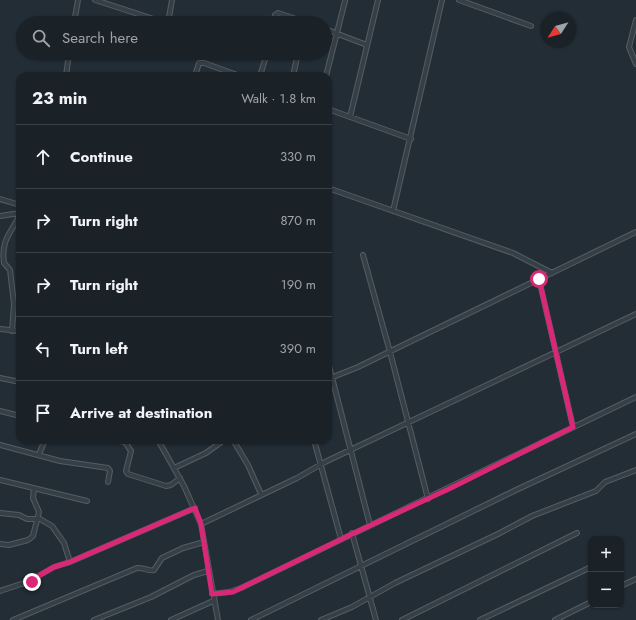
<!DOCTYPE html>
<meta charset="utf-8">
<style>
:root{--surface:#1a2228;--page:#232a30;--text:#f1f3f6;--muted:#9fa4a8;--line:#383f45}
body{margin:0;font-family:Jost,sans-serif;background:var(--page);color:var(--text)}
.controls{position:absolute;right:12px;bottom:12px;display:grid;overflow:hidden;border-radius:8px;box-shadow:0 1px 3px #0004}
.controls button{width:36px;height:36px;display:grid;place-items:center;padding:0;border:0;border-bottom:1px solid var(--line);background:var(--surface);color:var(--text);font:20px sans-serif}
.compass{position:absolute;left:540px;top:12px;width:36px;height:36px;border-radius:50%;background:var(--surface);box-shadow:0 1px 3px #0004;rotate:234deg}
.stop{position:absolute;width:12px;height:12px;margin:-9px;border:3px solid #db2777;border-radius:50%;background:#fff}
.stop.end{background:#db2777;border-color:#fff;box-shadow:0 1px 4px #0008}
.list{margin:0;padding:0;list-style:none}
h2{display:flex;justify-content:space-between;align-items:center;height:52px;margin:0;padding:0 16px;font-size:17px}
h2 small{font-size:13px;font-weight:400;color:var(--muted)}
.list li{display:grid;grid-template-columns:26px 1fr auto;gap:12px;align-items:center;box-sizing:border-box;height:64px;padding:0 16px;border-top:1px solid var(--line)}
.list b{display:block;font-size:15px;white-space:nowrap}
.list em{font-size:13px;font-style:normal;color:var(--muted)}
.icon{flex:none;width:22px;height:22px;fill:none;stroke:currentColor;stroke-width:2;stroke-linecap:round;stroke-linejoin:round}
.map{position:relative;flex:none;width:636px;height:620px;overflow:hidden}
.search{position:absolute;background:var(--surface);box-shadow:0 1px 3px #0004;left:16px;top:16px;width:316px;height:44px;display:flex;align-items:center;gap:10px;box-sizing:border-box;padding:0 14px;border-radius:22px;color:var(--muted);font-size:15px}
.panel{position:absolute;background:var(--surface);box-shadow:0 1px 3px #0004;left:16px;top:72px;width:316px;height:372px;border-radius:12px}
.map>svg:first-child{display:block}
</style>
<div class="map">
<svg width="636" height="620" viewBox="0 0 636 620">
<rect width="100%" height="100%" fill="#232d35"/>
<g fill="none" stroke-linecap="round" stroke-linejoin="round">
<defs>
<path id="minor" d="M95,0L166,23
M459,0L531,26
M636,20L629,47L636,64
M74,23L78,0
M168,23L172,0
M273,23L275,15L278,13L308,23
M325,29L367,45
M66,76L69,53
M195,76L199,63H204L240,76
M260,76L267,53
M293,76L298,53
M326,76L345,1
M328,109L411,139
M350,117L378,0
M328,188L513,253L552,273
M0,199L20,205
M393,211L442,0
M0,216L20,213
M363,255L390,352L428,499
M539,279L573,427
M0,329L20,331
M12,331L14,304L10,270L4,263C1,240 10,234 20,215
M328,362L370,525
M0,378L20,382
M328,379L358,367L636,232
M0,411L20,416
M115,440L125,442L131,451L126,471L128,474L166,486L171,485L180,478
M158,440L184,486L201,524L218,620
M233,440L248,465L261,494
M314,440L341,539
M0,445L60,461L108,468L110,471L108,482
M39,454L45,440
M174,468L206,453L224,440
M0,480L87,501
M0,513L19,515L27,519H40L52,526L64,543L70,562
M201,524L297,478L325,462L636,314
M352,533L376,620
M0,544L9,545L28,540L33,536L39,512L33,498L34,488
M621,586L636,579
M0,591L21,584L32,582L40,575L54,567L70,562L195,508
M212,594L229,592L241,588L636,397
M13,620L137,568C143,567 149,572 154,570L162,558L183,548L204,542
M94,620L151,597L194,575L208,571
M171,620L213,601
M251,620L516,490L636,434
M321,620L352,607L395,583L498,534L532,516L596,491L605,482L636,470
M402,620L577,533
M480,620L591,567
M555,620L591,602"/>
</defs>
<use href="#minor" stroke="#545d63" stroke-width="6"/>
<use href="#minor" stroke="#363f46" stroke-width="4"/>
</g>
<g fill="none" stroke-linecap="round" stroke-linejoin="round">
<path stroke="#db2777" stroke-width="5" d="M32,582L40,575L54,567L70,562L195,508L201,524L212,594L233,592L352,534L451,488L573,427L539,279"/>
</g>
</svg>
<div class="controls">
<button>+</button>
<button>−</button>
</div>
<svg class="compass" viewBox="-18 -18 36 36"><path d="M0-13l5 13h-10z" fill="#e53935"/><path d="M0 13l5-13h-10z" fill="#9fa4a8"/></svg>
<div class="stop" style="left:539px;top:279px"></div>
<div class="stop end" style="left:32px;top:582px"></div>
<div class="search"><svg class="icon" aria-label="search" viewBox="0 0 24 24"><circle cx="10" cy="10" r="6"/><path d="M15 15l6 6"/></svg>Search here</div>
<section class="panel">
<h2>23 min<small>Walk · 1.8 km</small></h2>
<ul class="list">
<li><svg class="icon" aria-label="ahead" viewBox="0 0 24 24"><path d="M12 20V5M6 11l6-6 6 6"/></svg><div><b>Continue</b></div><em>330 m</em></li>
<li><svg class="icon" aria-label="right" viewBox="0 0 24 24"><path d="M7 20v-9h11M14 6l5 5-5 5"/></svg><div><b>Turn right</b></div><em>870 m</em></li>
<li><svg class="icon" aria-label="right" viewBox="0 0 24 24"><path d="M7 20v-9h11M14 6l5 5-5 5"/></svg><div><b>Turn right</b></div><em>190 m</em></li>
<li><svg class="icon" aria-label="left" viewBox="0 0 24 24"><path d="M17 20v-9H6M10 6l-5 5 5 5"/></svg><div><b>Turn left</b></div><em>390 m</em></li>
<li><svg class="icon" aria-label="arrive" viewBox="0 0 24 24"><path d="M6 21V4h12l-3 4 3 4H6"/></svg><div><b>Arrive at destination</b></div></li>
</ul>
</section>
</div>
